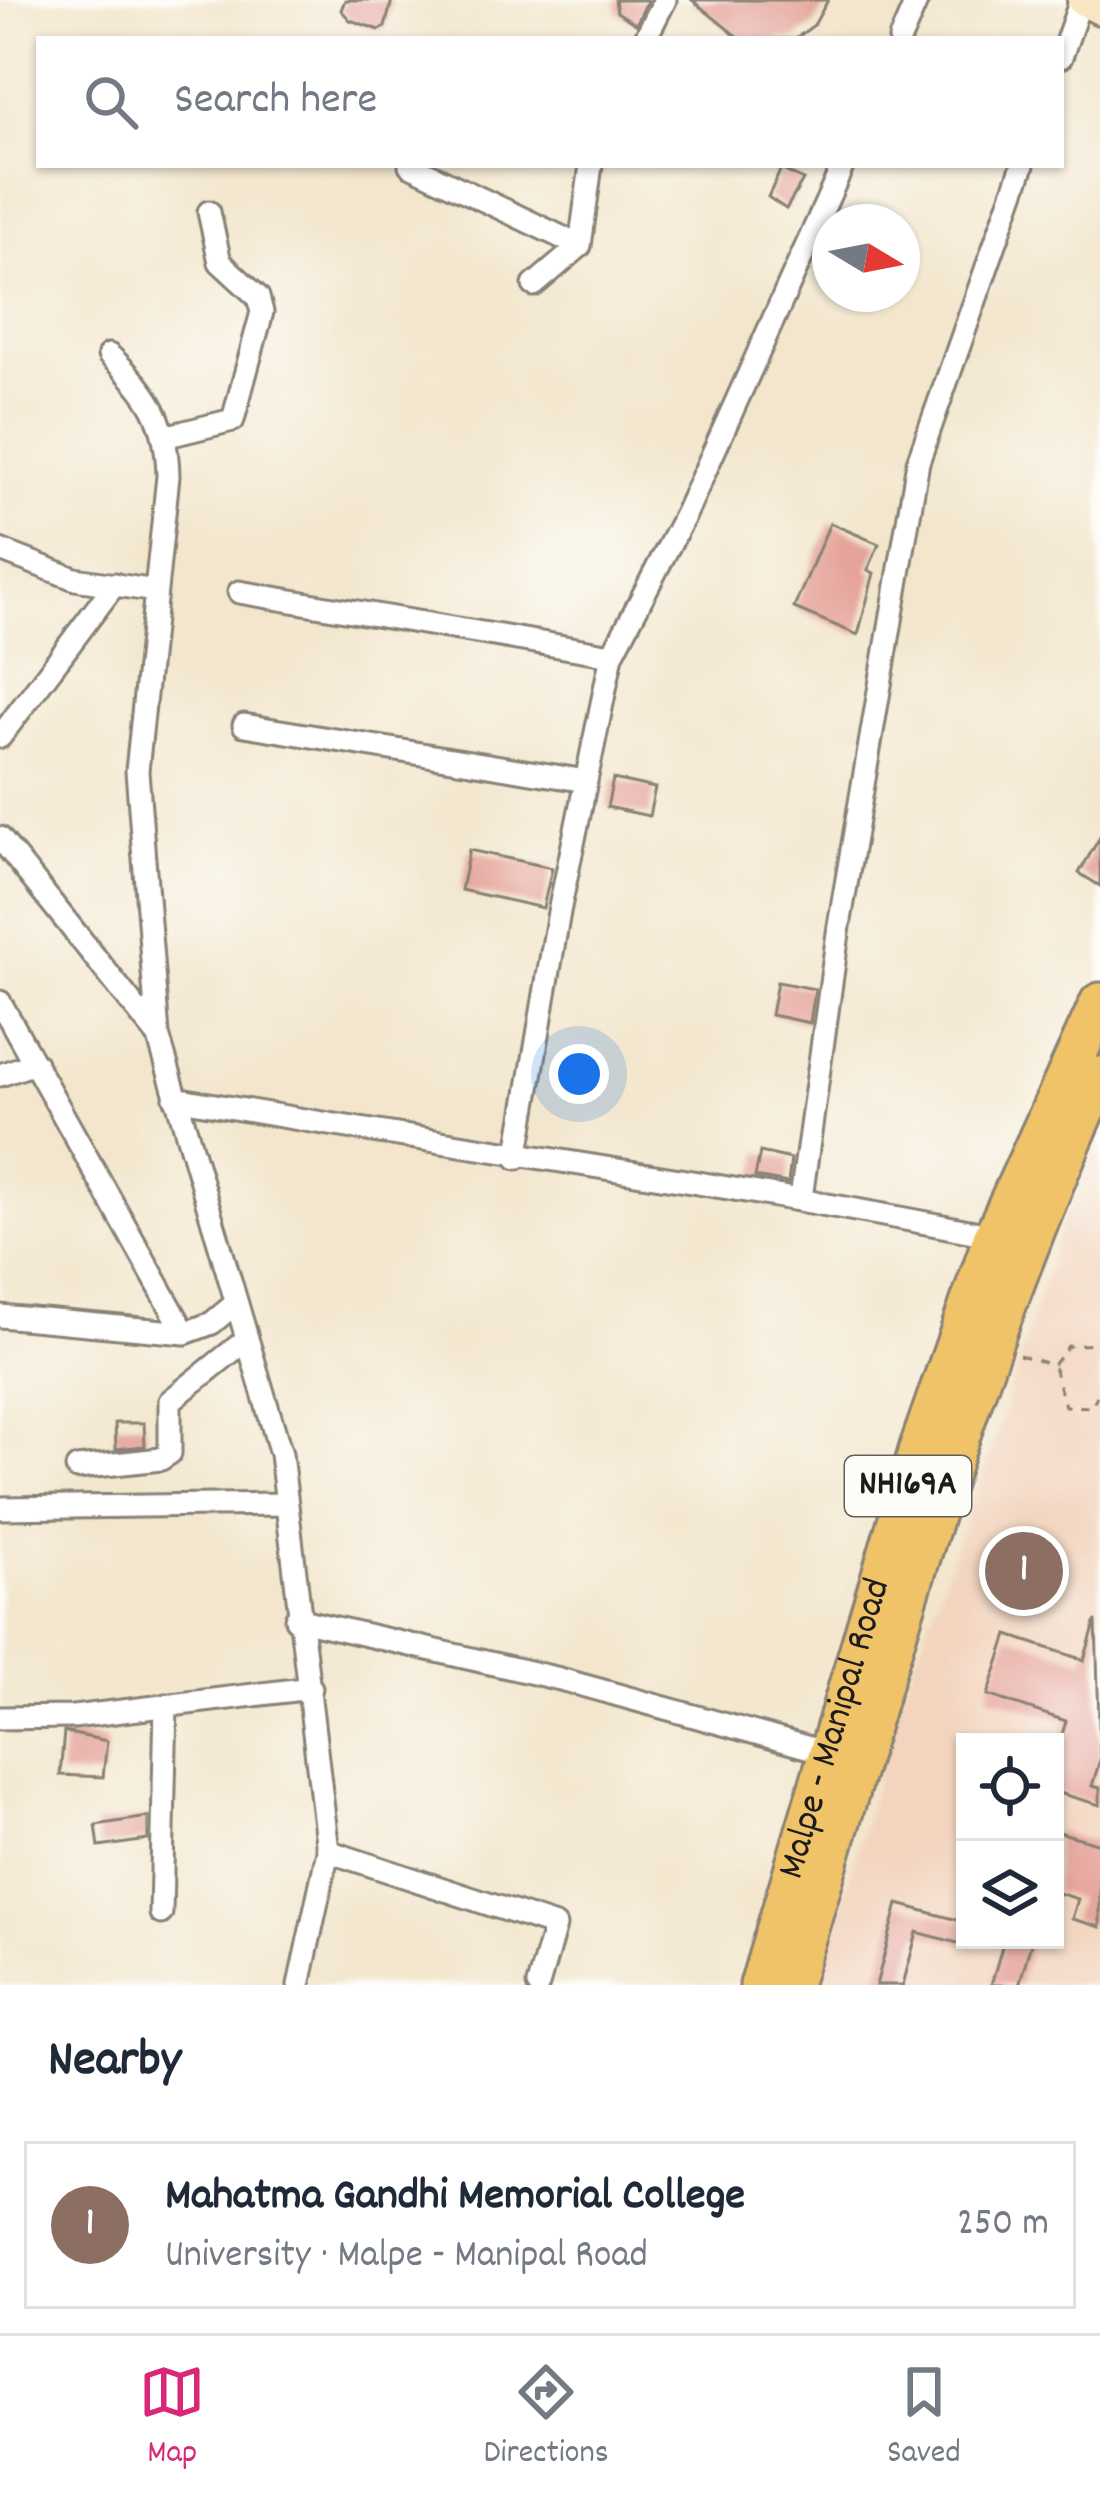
<!DOCTYPE html>
<meta charset="utf-8">
<style>
:root{--surface:#fff;--page:#f6f6f7;--text:#1f2937;--muted:#747a83;--line:#e0e1e3;--accent:#db2777}
body{margin:0;font-family:Dekko,sans-serif;background:var(--page);color:var(--text)}
.controls{position:absolute;right:36px;bottom:36px;display:grid;overflow:hidden;border-radius:0px;box-shadow:0 3px 9px #0004}
.controls button{width:108px;height:108px;display:grid;place-items:center;padding:0;border:0;border-bottom:3px solid var(--line);background:var(--surface);color:var(--text);font:60px sans-serif}
.compass{position:absolute;left:812px;top:204px;width:108px;height:108px;border-radius:50%;background:var(--surface);box-shadow:0 3px 9px #0004;rotate:100deg}
.you{position:absolute;left:579px;top:1074px;width:42px;height:42px;margin:-30px;border:9px solid #fff;border-radius:50%;background:#1a73e8;box-shadow:0 0 0 18px #1a73e833}
.badge{display:grid;place-items:center;width:78px;height:78px;border-radius:50%;background:var(--accent);color:#fff;font-size:39px;font-weight:700}
.pin{position:absolute;translate:-50% -50%;border:6px solid #fff;box-shadow:0 3px 12px #0006}
.list{margin:0;padding:0;list-style:none}
h2{display:flex;justify-content:space-between;align-items:center;height:156px;margin:0;padding:0 48px;font-size:51px}
h2 small{font-size:39px;font-weight:400;color:var(--muted)}
.list li{display:grid;grid-template-columns:78px 1fr auto;gap:36px;align-items:center;box-sizing:border-box;height:168px;margin:0 24px 24px;padding:0 24px;border:3px solid var(--line);border-radius:0px}
.list b{display:block;font-size:45px;white-space:nowrap}
.list p{margin:0;font-size:39px;white-space:nowrap;color:var(--muted)}
.list em{font-size:39px;font-style:normal;color:var(--muted)}
.icon{flex:none;width:66px;height:66px;fill:none;stroke:currentColor;stroke-width:2;stroke-linecap:round;stroke-linejoin:round}
.map{position:relative;flex:none;width:1100px;height:1985px;overflow:hidden}
.search{position:absolute;background:var(--surface);box-shadow:0 3px 9px #0004;left:36px;right:36px;top:36px;height:132px;display:flex;align-items:center;gap:30px;box-sizing:border-box;padding:0 42px;border-radius:0px;color:var(--muted);font-size:45px}
.sheet{height:348px;background:var(--surface)}
nav{display:flex;justify-content:space-around;align-items:center;box-sizing:border-box;height:168px;border-top:3px solid var(--line);background:var(--surface);font-size:33px;color:var(--muted)}
nav a{display:grid;justify-items:center;gap:6px}
nav .on{color:var(--accent)}
.map>svg:first-child{display:block}
</style>
<div class="map">
<svg width="1100" height="1985" viewBox="0 0 1100 1985">
<rect width="100%" height="100%" fill="#fdfcf7"/>
<filter id="ink" filterUnits="userSpaceOnUse"><feTurbulence type="fractalNoise" baseFrequency=".00833" numOctaves="2"/><feDisplacementMap in="SourceGraphic" scale="24" xChannelSelector="R" yChannelSelector="G"/><feConvolveMatrix kernelMatrix="1 2 1 2 8 2 1 2 1" color-interpolation-filters="sRGB"/></filter>
<filter id="wash" filterUnits="userSpaceOnUse"><feTurbulence type="fractalNoise" baseFrequency=".004" numOctaves="4" result="noise"/><feDisplacementMap in="SourceGraphic" scale="48" xChannelSelector="R" yChannelSelector="G"/><feGaussianBlur stdDeviation="2.7" result="paint"/><feColorMatrix in="noise" values="0 0 0 0 0 0 0 0 0 0 0 0 0 0 0 0 0 1.4 0 .05"/><feComposite in="paint" operator="in"/></filter>
<g filter="url(#wash)">
<rect width="100%" height="100%" fill="#f3e6cd"/>
<path fill="#f3d4be" fill-rule="evenodd" d="M1100,1143V1985H818L897,1708L997,1433L1064,1215ZM965,1742H1055V1940H965Z"/>
<g id="blocks">
<path fill="#e5a39a" d="M345,0H392L385,27L379,30L350,20L341,10Z
M615,0H648L636,24L617,12Z
M692,0H828L814,25L795,39H740Z
M781,169L803,180L786,209L768,197Z
M830,523L879,544L868,570L874,573L858,635L794,608Z
M613,779L655,788L649,816L607,807Z
M1100,837V886L1079,873Z
M469,850L552,868L543,908L461,890Z
M777,982L815,989L810,1023L771,1015Z
M760,1152L791,1159L788,1183L755,1177Z
M115,1423H144L145,1446L116,1449Z
M1096,1620L1100,1760L1092,1786L1100,1788V1805L1055,1792V1759L1066,1721L988,1695L1008,1635L1084,1660Z
M64,1732L107,1741L103,1777L60,1775Z
M148,1817V1840L99,1847L96,1825Z
M1055,1831L1100,1844V1927L1072,1919L1078,1899L1055,1892Z
M898,1904L965,1922V1945L917,1932L903,1985H876Z
M1004,1940H1032L1019,1985H991Z"/>
</g>
</g>
<g filter="url(#ink)">
<use href="#blocks" fill-opacity="0" stroke="#888174" stroke-width="3"/>
<g fill="none" stroke-linecap="round" stroke-linejoin="round">
<defs>
<path id="street" d="M645,39L665,0
M900,39L917,0
M1061,57L1081,0
M410,165L580,246
M534,285L580,246L591,165
M109,355C150,393 167,420 168,476L137,771L158,1035L281,1454L328,1851L299,1985
M168,436L233,420L262,312L258,297L220,262L209,212
M0,550L75,579L156,591
M239,592L612,655
M244,725L586,781
M0,737L115,584
M0,838L157,1035
M0,1002L185,1333
M0,1075L35,1063
M175,1098C448,1146 722,1182 994,1236
M517,1158L559,912L612,655L686,513L843,165
M801,1198L839,926L918,462L1023,165
M0,1316L185,1333L212,1323L236,1303
M77,1468L161,1459L170,1453V1401L247,1339
M0,1508L285,1504
M296,1619L560,1679L828,1753
M0,1718L73,1717L311,1688
M328,1851L555,1926L538,1985
M161,1913L166,1705"/>
<path id="secondary" d="M1083,0L1100,9"/>
<g id="highway">
<path id="s1" d="M760,1985L920,1447L994,1236L1100,1003"/>
<path d="M791,1985C884,1679 966,1369 1100,1077"/>
</g>
</defs>
<use href="#street" stroke="#888174" stroke-width="27"/>
<use href="#secondary" stroke="#888174" stroke-width="36"/>
<use href="#highway" stroke="#888174" stroke-width="45"/>
<path stroke="#888174" stroke-width="3" stroke-dasharray="9 9" stroke-linecap="butt" d="M1019,1355L1053,1365L1068,1346L1096,1344L1100,1348
M1054,1367L1065,1406L1091,1407L1097,1396"/>
<use href="#street" stroke="#fff" stroke-width="21"/>
<use href="#secondary" stroke="#f9e7c3" stroke-width="30"/>
<use href="#highway" stroke="#f0c369" stroke-width="39"/>
</g>
</g>
<g text-anchor="middle" dominant-baseline="central" stroke-width="12" stroke-linejoin="round" paint-order="stroke">
<rect fill="#fdfcf7" stroke="#605f5e" stroke-width="3" x="845" y="1456" width="126" height="60" rx="9"/>
<g font-size="36" font-weight="bold" fill="#1c1c1c">
<text x="908" y="1486">NH169A</text>
</g>
<g font-size="39" fill="#1c1c1c" stroke="#fdfcf7">
<text stroke="none"><textPath href="#s1" startOffset="267">Malpe - Manipal Road</textPath></text>
</g>
</g>
</svg>
<div class="controls">
<button><svg class="icon" aria-label="locate" viewBox="0 0 24 24"><circle cx="12" cy="12" r="6"/><path d="M12 2v4M12 18v4M2 12h4M18 12h4"/></svg></button>
<button><svg class="icon" aria-label="layers" viewBox="0 0 24 24"><path d="M12 4l9 5-9 5-9-5zM3 14l9 5 9-5"/></svg></button>
</div>
<svg class="compass" viewBox="-18 -18 36 36"><path d="M0-13l5 13h-10z" fill="#e53935"/><path d="M0 13l5-13h-10z" fill="#747a83"/></svg>
<div class="you"></div>
<div class="pin badge" style="left:1024px;top:1571px;background:#8d6e63">1</div>
<div class="search"><svg class="icon" aria-label="search" viewBox="0 0 24 24"><circle cx="10" cy="10" r="6"/><path d="M15 15l6 6"/></svg>Search here</div>
</div>
<section class="sheet">
<h2>Nearby<small></small></h2>
<ul class="list">
<li><span class="badge" style="background:#8d6e63">1</span><div><b>Mahatma Gandhi Memorial College</b><p>University · Malpe - Manipal Road</p></div><em>250 m</em></li>
</ul>
</section>
<nav>
<a class="on"><svg class="icon" aria-label="map" viewBox="0 0 24 24"><path d="M3 6l6-2 6 2 6-2v14l-6 2-6-2-6 2zM9 4v14M15 6v14"/></svg>Map</a>
<a><svg class="icon" aria-label="directions" viewBox="0 0 24 24"><path d="M12 3l9 9-9 9-9-9zM9 14v-3h6M13 9l2 2-2 2"/></svg>Directions</a>
<a><svg class="icon" aria-label="saved" viewBox="0 0 24 24"><path d="M7 4h10v16l-5-4-5 4z"/></svg>Saved</a>
</nav>
